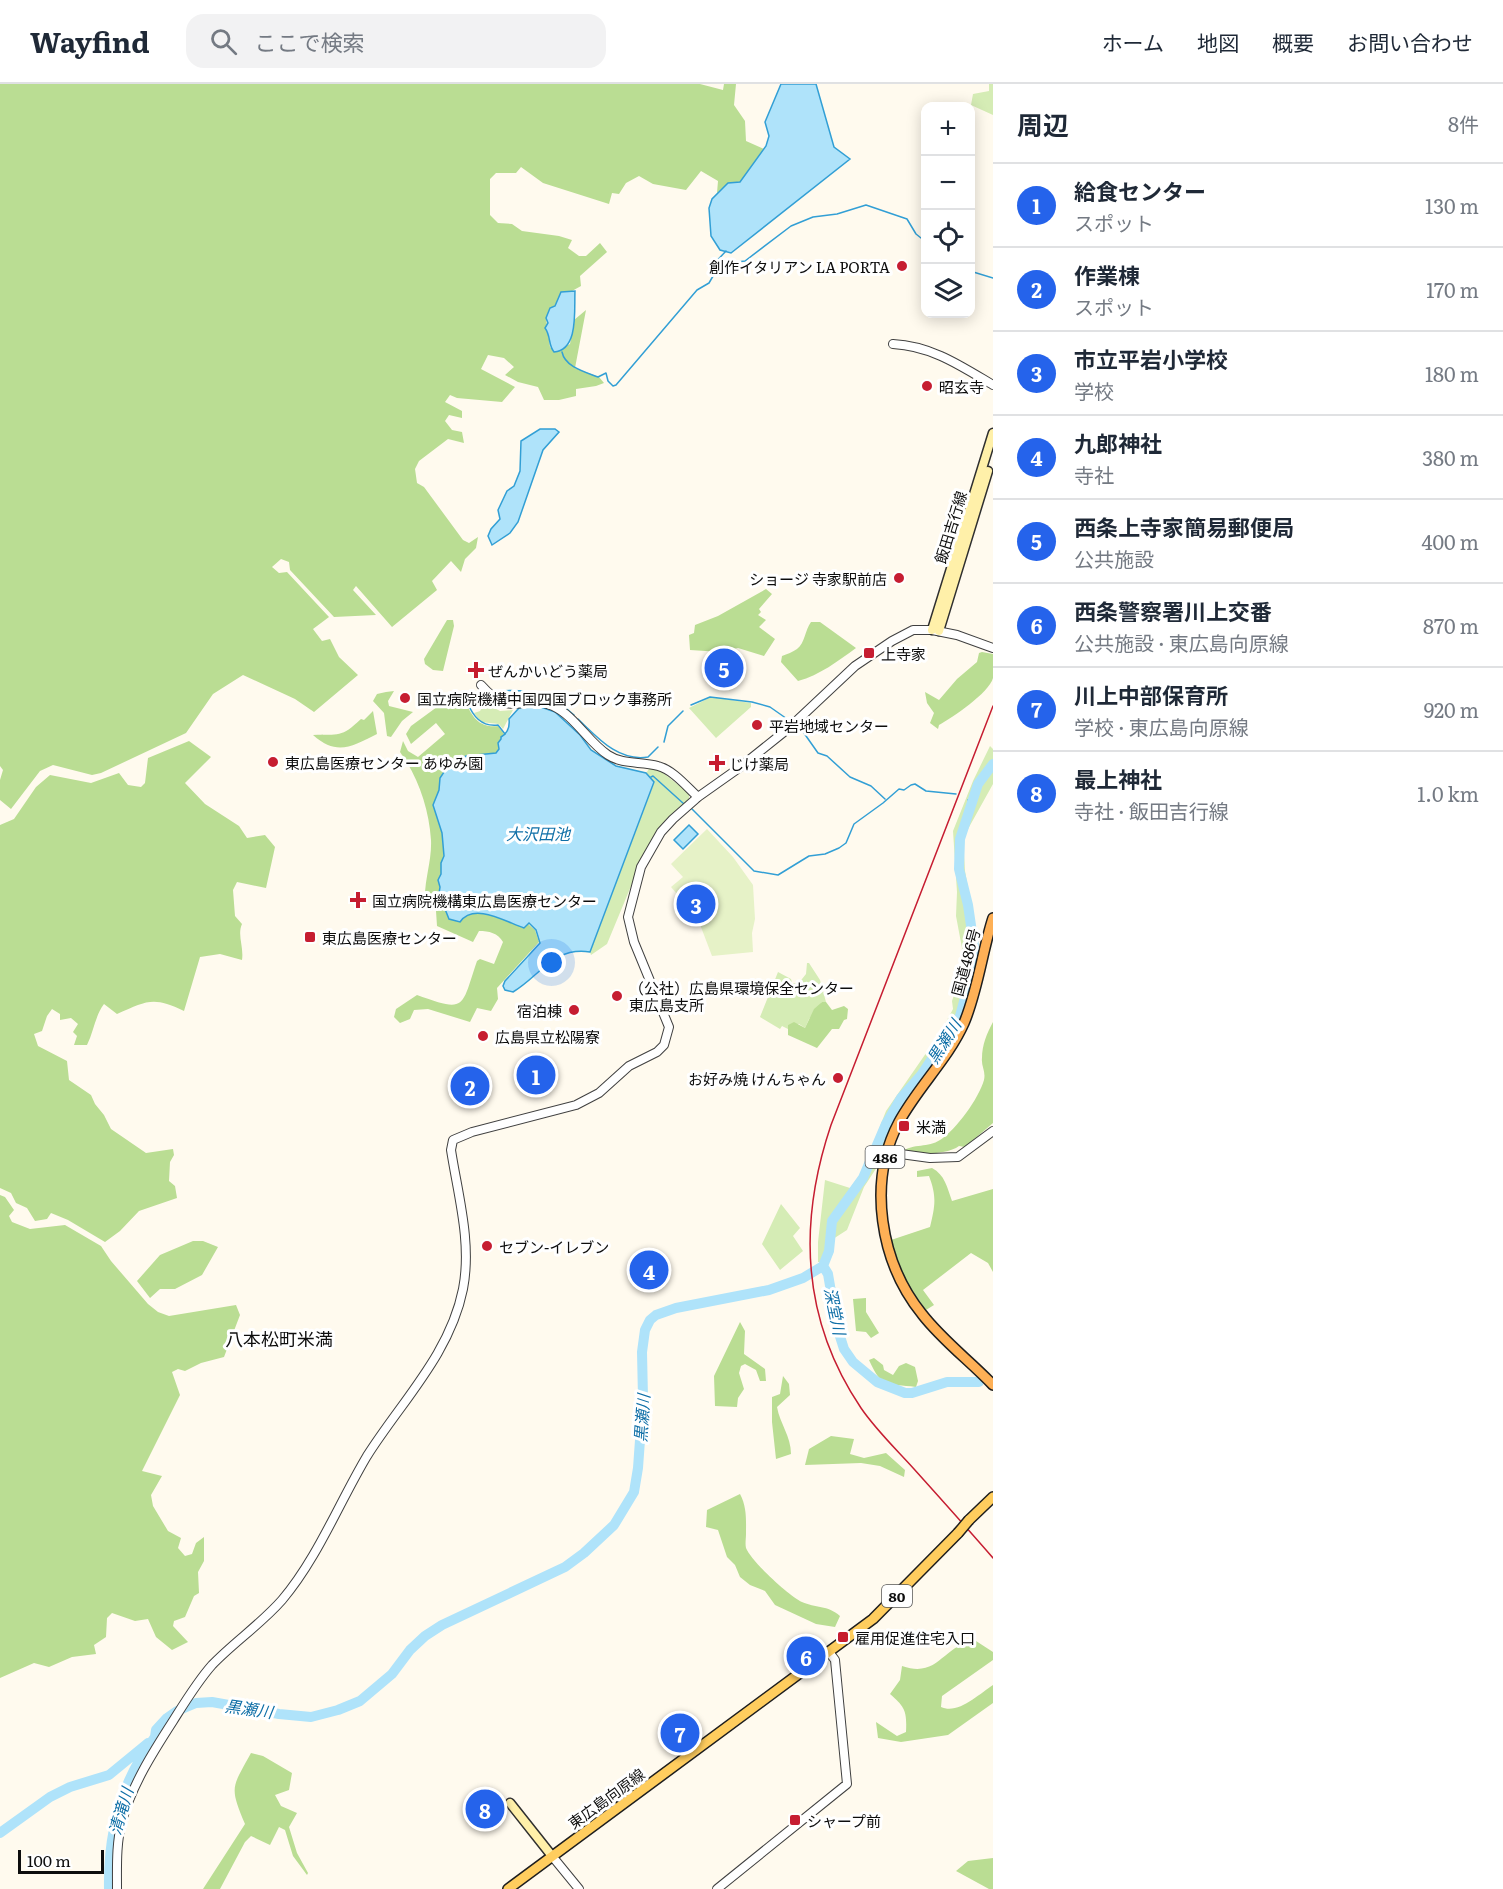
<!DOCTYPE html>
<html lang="ja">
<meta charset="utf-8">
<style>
:root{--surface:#fff;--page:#f2f2f3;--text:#1f2937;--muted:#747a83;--line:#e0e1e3;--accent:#2563eb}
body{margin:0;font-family:Literata,"Noto Sans JP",serif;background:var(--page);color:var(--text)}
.controls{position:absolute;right:18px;top:18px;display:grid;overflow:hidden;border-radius:12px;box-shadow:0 3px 15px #0003}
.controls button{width:54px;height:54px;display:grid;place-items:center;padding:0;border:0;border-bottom:2px solid var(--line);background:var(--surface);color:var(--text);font:30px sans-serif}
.scale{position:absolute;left:18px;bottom:15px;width:86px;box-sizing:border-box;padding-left:6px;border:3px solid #0d0d0d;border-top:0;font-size:16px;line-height:21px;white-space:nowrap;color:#0d0d0d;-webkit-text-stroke:4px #fff;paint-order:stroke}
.you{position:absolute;left:552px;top:879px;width:21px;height:21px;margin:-15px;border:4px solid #fff;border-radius:50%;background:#1a73e8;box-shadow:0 0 0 9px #1a73e833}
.badge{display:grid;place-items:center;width:39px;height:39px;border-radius:50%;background:var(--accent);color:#fff;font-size:20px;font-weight:700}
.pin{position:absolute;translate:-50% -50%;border:3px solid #fff;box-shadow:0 2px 6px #0006}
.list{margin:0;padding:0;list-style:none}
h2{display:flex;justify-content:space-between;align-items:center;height:78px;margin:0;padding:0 24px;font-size:26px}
h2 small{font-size:20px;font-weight:400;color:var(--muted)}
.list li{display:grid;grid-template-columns:39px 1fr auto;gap:18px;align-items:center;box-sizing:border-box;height:84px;padding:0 24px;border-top:2px solid var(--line)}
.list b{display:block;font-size:22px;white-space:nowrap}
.list p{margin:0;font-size:20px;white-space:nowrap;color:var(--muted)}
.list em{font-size:20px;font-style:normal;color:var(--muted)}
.icon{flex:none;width:33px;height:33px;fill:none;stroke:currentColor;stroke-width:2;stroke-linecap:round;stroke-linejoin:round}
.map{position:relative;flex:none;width:993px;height:1805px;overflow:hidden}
header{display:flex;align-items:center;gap:36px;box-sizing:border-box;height:84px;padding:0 30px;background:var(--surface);border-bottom:2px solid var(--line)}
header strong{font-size:28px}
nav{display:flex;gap:33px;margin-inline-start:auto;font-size:21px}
.search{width:420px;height:54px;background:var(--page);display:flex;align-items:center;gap:15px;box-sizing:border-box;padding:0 21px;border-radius:18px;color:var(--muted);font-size:22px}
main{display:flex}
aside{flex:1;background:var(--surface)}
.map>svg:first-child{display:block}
</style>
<header>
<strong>Wayfind</strong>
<div class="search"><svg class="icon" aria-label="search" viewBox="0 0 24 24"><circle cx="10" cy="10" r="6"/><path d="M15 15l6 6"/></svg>ここで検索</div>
<nav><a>ホーム</a><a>地図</a><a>概要</a><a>お問い合わせ</a></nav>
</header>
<main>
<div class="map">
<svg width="993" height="1805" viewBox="0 0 993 1805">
<rect width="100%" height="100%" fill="#fffaee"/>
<path fill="#d5ecb5" d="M989,0H993V31L971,21L973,10L989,7Z
M711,613L751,619V623L716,654L689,624Z
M485,619L500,627L513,626L503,645L499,640L481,638L474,629L480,627Z
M990,662L993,665V700L963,754L965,787L978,859L968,909L960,934L944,963L916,1000L893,1038L879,1080L864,1103L847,1146L833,1155V1170L825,1179L818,1178V1158L825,1096L850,1104L862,1088L886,1027L940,949L953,925L952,917L959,896L962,864L956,832L957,808L953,747L973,697Z
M649,685H658L689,709V715L641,778L607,860L591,871L590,868L654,699L646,689Z
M807,879H809L820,896L826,918H822L809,935L805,944L799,940L788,941V945L782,942L780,945L760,933L778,888L791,895L792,899L798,900L806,890Z
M781,1120L800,1144L793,1152L803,1167L780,1186L762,1160Z"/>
<path fill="#badd93" d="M0,0H700L723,6L724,0H736L734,21L745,37L746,57L764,65L740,98L728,99L717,109L718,97L701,87L686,106L653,100L639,92L626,99L619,110L612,109L609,120L543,99L521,83L516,89H496L490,95V131L498,139L512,140L522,147L559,152L572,156L568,164L579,172H586L600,159L607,168L580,192L581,202L572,207L561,208L555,222L550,224L546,234L550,263L554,268L570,260L574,236L586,226L575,284L599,293L604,299L596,302L576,305V312L559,316H544L538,303L518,298L505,291L514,283L504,274L488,271L481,285L515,303L502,318L457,314L450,311L445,318L462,327V334L449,331L445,337L452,346L462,348L464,359L448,355L419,377L415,385L417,399L424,403L463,456L469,459L478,453L476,464L465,475L461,488L451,477L432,497L437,506L392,543L356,502L353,506L376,531L334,533L290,486L289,478L281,475L272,483L279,489L287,488L329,533L313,545L322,557L330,555L339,573L358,591L314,628L295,615L243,591L213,610L186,649L101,689L92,691L53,681L40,687L11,725L0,716V696L3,686L0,682Z
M766,505L772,510L759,525L761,528L758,531L766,536L759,543L775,555L764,572L738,564L721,568L690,566L689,551L694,549L695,541L718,532Z
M447,536H453L454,542L443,587L433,586L425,580L424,575Z
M811,538H820L856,564C838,577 820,591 798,597L781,578L782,572C787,570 793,568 797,565C805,559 805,546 811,538Z
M982,568L993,570C993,577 993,587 993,594C989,609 952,634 939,641L938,645L930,639L934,629L927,619L925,608L939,616L957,595L977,578L979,569Z
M386,608L394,607L388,617L389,622L413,628L402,637L391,653L387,652L384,629L373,617L377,610Z
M475,609L477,611L466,618C472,634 480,644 498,642L504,650L501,653L499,665L496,669L466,672L448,682L440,694L439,706L433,721L442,749L444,772L441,779V790L438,796L441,803L439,813L448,828L463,833C482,823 505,837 524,844L528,840L535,846L539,858L497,904L498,915L491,927L477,924L470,938L428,925L414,926L410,935L400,939L394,933L396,925L417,911C467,929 461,924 477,877L480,875L494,880L503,858C498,849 489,847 479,847L473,858L437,842L436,827L425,817C424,796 432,777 431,756C429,724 418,693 400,668L403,657L408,667L418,673L445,650L436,639L411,660L406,650L411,642L452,612Z
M373,627L377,650C351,663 337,672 313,651C339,650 341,654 361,635L364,636Z
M189,657L211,673L185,699L205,720L239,742L247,754L265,751L275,763L266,804L237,798L233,806L235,832L242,840C237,851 244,863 242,876L220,870L200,873L184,927C153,912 147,917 117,930L104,920C95,932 94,947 87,961H74L77,952L73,948L78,940L71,934L60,936V930L52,925L47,932L42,947L34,950L38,962L67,977L69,996L91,1011L95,1020L104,1031L111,1045L146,1069L173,1065L174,1071L170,1078L169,1097L175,1102L177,1114L139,1127L120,1147L105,1158L68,1136L51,1129L47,1135L35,1137L27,1124L16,1119L11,1109L0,1104V741L14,735L36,703L50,691L91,699L119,689L128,701L141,703L145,699L148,674Z
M822,918H826L832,926L844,922L848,925L847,935L844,936L839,945H832L817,964L788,951V941L794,938L805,944L814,925Z
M993,938V1039L965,1063L959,1062C948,1071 914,1071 901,1068C914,1059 928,1064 940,1056C956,1046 979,1014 984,996C986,987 981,982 982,974C982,961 987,949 993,938Z
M932,1084C945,1091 947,1103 952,1117L993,1105V1188L988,1179L971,1169L923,1206L934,1221L926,1226L905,1197L891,1156L930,1143C935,1122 937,1113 929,1092L917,1093V1087Z
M0,1111L5,1113L14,1126L9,1132L12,1138L30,1145L65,1141L101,1162L111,1177L148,1220L158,1228L169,1232L236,1221L240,1231L224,1273L201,1279L185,1287L178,1285L172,1288L180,1311L142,1387L162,1392L151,1411L153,1422L168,1447L181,1454L178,1464L185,1472L192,1470L196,1459L204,1453V1477L198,1488L199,1509L194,1512L185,1533L174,1537L173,1542L188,1558L172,1566L156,1553L148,1535L135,1537L112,1529L107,1534L106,1553L94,1561L96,1570L72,1573L49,1583L34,1579L0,1594Z
M193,1157H203L218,1163L202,1191L175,1205H160L150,1214L137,1197L160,1171Z
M866,1214V1228L879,1249L871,1254L866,1248L856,1247L853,1215Z
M740,1238L745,1247L744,1270L765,1285L766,1297H760L756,1286L745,1280L741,1282L739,1289L744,1305L738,1314L737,1323L715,1322L714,1292Z
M874,1274L883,1281L884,1286L893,1291L899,1282L906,1279L915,1283L918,1297L916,1303C887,1299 882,1305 869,1276Z
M783,1292L789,1300L790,1311L777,1323C780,1340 791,1352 791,1370L776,1375L772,1338V1313L780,1310Z
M831,1352L854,1355L850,1370L864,1374L886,1369L905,1386L904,1393L880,1382L861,1379L805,1381L809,1365Z
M740,1410C747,1423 746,1436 746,1450C746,1454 745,1460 746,1464C751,1477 789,1512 802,1518C815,1524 828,1521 840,1532L835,1543L816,1540L775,1521L765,1507L750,1501L740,1493L735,1481L727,1473L718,1446L706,1443L707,1426Z
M976,1557L993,1568V1576L942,1612L941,1623C958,1631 979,1610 993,1601V1619L948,1651L901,1658L878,1654L876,1638L897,1652L906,1648C907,1627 905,1623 890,1610L900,1596L902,1582C940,1595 942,1560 976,1557Z
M251,1669L263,1672L292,1689L289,1706L275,1711L281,1722L297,1729L289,1743L297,1769L308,1789L307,1791L293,1772L285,1746L279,1743L270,1761L251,1752L245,1758L220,1805H203L245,1740C229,1702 232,1704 251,1669Z
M993,1774V1805H989L956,1787L968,1777Z"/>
<path fill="#e6f2c7" d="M707,745L733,773L753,801L755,835L752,849L753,868L712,872L693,822L683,826L677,810L671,803L683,793L671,780Z"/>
<path fill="#afe3fa" stroke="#329fd5" stroke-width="1.5" d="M781,0H816L834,63L850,75L731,169L720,166L711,152L709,124L712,115L728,99L740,98L766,62L769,52L765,38Z
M575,207C574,226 579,266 554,268C548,261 551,252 545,244L548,239L546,234L550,224L555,222L561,208Z
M540,345H555L559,348L543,366L518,438L510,449L492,461L488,452L491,445L500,435L498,426L507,407L514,402L520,387L521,357Z
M526,623H541L555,628L580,651L591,666L616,682L646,689L654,698L590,868C554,862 540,892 513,908L505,906L503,902L505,897L540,859L536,846L529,839L524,844C506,838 474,818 460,838L449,835L443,820L438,816L440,803L438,796L441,790V779L444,772L442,749L433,721L439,706L440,694L448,682L466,672L496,669L499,665L498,659L501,655V653C508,649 510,643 509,635L519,624Z
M689,741L698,750L683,765L674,756Z"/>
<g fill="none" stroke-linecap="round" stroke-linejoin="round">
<path stroke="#329fd5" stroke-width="1.5" d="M970,187L993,194
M714,189L710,184L726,167
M562,268C565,283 585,288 598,293L606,289L608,297L613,302L616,301L697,206L709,199L720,180L745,177L791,142L813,133L837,130L866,121L907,135L916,150L926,158
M499,607C530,605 550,609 574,631
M481,611L467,618C473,632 481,643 498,641L505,650
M691,621L710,613L752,618L770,623L790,637
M578,635C597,653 618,678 648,673L658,663
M799,642L818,669L827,672L850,693L871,702L885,715
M664,658L668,642L683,627
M651,693L653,692L684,720
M968,716L971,718
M692,725L754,787L778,791L809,772L825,770L839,764L846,759L854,740L883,719L899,705L904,706L911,701L915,700L926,707L956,710"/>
<path stroke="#afe3fa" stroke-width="10" d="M823,1182L828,1190L837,1243L844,1265L853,1278L877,1298L905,1309H912L947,1298H979
M0,1749L50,1713L70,1703L109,1691L148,1659
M109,1805C108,1751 121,1697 155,1653L156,1646L167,1634L177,1627L196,1619L212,1618L279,1630L311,1633L338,1626L360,1617L392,1590L410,1566L425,1552L442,1541L565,1483L584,1469L614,1441L634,1408L638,1384L643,1314L642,1268L645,1246L650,1236L656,1231L676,1224L769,1206L803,1194L823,1182L829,1167L832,1137L863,1094L886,1040L901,1014L922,990L960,932L971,892L974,862L968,821L959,785L960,755L978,700L993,680"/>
<defs>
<path id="tertiary" d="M893,260C932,262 961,282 993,301
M481,601C513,637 521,608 553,622C575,632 588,658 608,671C623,681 641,677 658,682C673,686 686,702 698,713
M886,1068L930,1074L958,1073L993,1047
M552,1772L579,1805
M117,1805C117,1783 116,1759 122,1737C132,1701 153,1668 173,1637C185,1618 197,1598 212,1581C234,1558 261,1540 282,1516C317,1475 339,1419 367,1372C401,1318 450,1270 463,1205C472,1159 458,1111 451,1066L453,1056L472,1048L576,1021L599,1009L629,982L657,968L664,961L669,943L634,858L628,833L641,783L661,748L673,735L698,713L739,684L789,644L855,582L892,557L913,546H932L957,551L993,564
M717,1805L847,1700L835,1576L829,1568"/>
<path id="secondary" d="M932,546L993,349
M939,547L988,387
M510,1719L552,1772"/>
<path id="primary" d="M969,1436L993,1413
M508,1805L873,1535L958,1449"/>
<path id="trunk" d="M993,834C982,868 978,906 964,939C948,975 918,1003 899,1038C867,1098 880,1178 922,1230C942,1256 970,1277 993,1301"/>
</defs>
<use href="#tertiary" stroke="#404040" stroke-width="10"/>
<use href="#secondary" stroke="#2f2f2f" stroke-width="11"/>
<use href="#primary" stroke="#1e1e1e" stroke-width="12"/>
<use href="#trunk" stroke="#1e1e1e" stroke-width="12"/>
<use href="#tertiary" stroke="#fff" stroke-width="8"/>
<use href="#secondary" stroke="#fff0a9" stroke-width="8"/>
<use href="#primary" stroke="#ffcd5e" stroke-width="9"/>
<use href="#trunk" stroke="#feb056" stroke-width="9"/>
<path stroke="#c61d31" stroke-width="1.5" d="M993,622L831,1041C798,1139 801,1235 861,1324C876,1346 896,1365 914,1385C941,1415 967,1444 993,1474"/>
<defs>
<path id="primary-bridge" d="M958,1449L969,1436"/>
</defs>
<use href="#primary-bridge" stroke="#1e1e1e" stroke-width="12" stroke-linecap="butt"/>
<use href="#primary-bridge" stroke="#ffcd5e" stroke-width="9"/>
</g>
<g fill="#c61d31" stroke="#fff" stroke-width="2">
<circle cx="902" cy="182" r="6"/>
<circle cx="927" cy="302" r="6"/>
<circle cx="899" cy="494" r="6"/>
<rect x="863" y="563" width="12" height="12" rx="3"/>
<path d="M473 577h6v6h6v6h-6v6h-6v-6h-6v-6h6z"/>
<circle cx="405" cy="614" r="6"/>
<circle cx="757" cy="641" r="6"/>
<circle cx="273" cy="678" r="6"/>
<path d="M714 670h6v6h6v6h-6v6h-6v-6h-6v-6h6z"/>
<path d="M355 807h6v6h6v6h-6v6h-6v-6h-6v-6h6z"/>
<rect x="304" y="847" width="12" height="12" rx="3"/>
<circle cx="617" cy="912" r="6"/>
<circle cx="574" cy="926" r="6"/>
<circle cx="483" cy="952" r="6"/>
<circle cx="838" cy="994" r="6"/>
<rect x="898" y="1036" width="12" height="12" rx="3"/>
<circle cx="487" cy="1162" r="6"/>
<rect x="837" y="1547" width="12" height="12" rx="3"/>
<rect x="789" y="1730" width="12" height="12" rx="3"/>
</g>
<g text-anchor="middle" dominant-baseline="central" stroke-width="6" stroke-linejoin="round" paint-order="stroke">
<g fill="#fff" stroke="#565656" stroke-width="1.5">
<rect x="865.5" y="1062" width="39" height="22" rx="4.5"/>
<rect x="882" y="1501" width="30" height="22" rx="4.5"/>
</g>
<g font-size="14" font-weight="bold" fill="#0d0d0d">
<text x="885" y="1073">486</text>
<text x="897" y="1512">80</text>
</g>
<g font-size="15" fill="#0d0d0d" stroke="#fff" text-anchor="start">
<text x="890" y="182" text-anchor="end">創作イタリアン LA PORTA</text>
<text x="939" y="302">昭玄寺</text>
<text x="887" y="494" text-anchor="end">ショージ 寺家駅前店</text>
<text x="881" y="569">上寺家</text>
<text x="488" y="586">ぜんかいどう薬局</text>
<text x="417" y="614">国立病院機構中国四国ブロック事務所</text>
<text x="769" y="641">平岩地域センター</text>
<text x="285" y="678">東広島医療センター あゆみ園</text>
<text x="729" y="679">じけ薬局</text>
<text x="372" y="816">国立病院機構東広島医療センター</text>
<text x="322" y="853">東広島医療センター</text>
<text x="629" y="903">（公社）広島県環境保全センター<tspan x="629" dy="17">東広島支所</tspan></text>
<text x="562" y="926" text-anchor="end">宿泊棟</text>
<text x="495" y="952">広島県立松陽寮</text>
<text x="826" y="994" text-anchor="end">お好み焼 けんちゃん</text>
<text x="916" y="1042">米満</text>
<text x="499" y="1162">セブン-イレブン</text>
<text x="855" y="1553">雇用促進住宅入口</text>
<text x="807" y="1736">シャープ前</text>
</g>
<g font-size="15" fill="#0d0d0d" stroke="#fff">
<text transform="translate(950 443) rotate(-73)">飯田吉行線</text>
<text transform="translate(965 878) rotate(-75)">国道486号</text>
<text transform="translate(606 1714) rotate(-36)">東広島向原線</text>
</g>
<g font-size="16" font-style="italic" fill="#0f6fa7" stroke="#fff">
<text x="538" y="749">大沢田池</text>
<text transform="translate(943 957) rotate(-58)">黒瀬川</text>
<text transform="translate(836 1227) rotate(78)">深堂川</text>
<text transform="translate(641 1334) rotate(-86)">黒瀬川</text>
<text transform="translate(249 1624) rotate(8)">黒瀬川</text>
<text transform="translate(120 1727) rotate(-74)">清滝川</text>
</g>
<g font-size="18" fill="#0d0d0d" stroke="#fff">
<text x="279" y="1254">八本松町米満</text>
</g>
</g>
</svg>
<div class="controls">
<button>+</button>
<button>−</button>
<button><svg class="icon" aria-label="locate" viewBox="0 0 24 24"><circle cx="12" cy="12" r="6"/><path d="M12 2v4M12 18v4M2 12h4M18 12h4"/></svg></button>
<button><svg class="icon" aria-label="layers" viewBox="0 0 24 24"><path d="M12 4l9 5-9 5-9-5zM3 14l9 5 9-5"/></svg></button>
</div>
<div class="scale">100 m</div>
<div class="you"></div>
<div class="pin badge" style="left:536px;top:991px">1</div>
<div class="pin badge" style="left:470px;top:1002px">2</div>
<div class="pin badge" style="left:696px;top:820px">3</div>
<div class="pin badge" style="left:649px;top:1186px">4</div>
<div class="pin badge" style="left:724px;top:584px">5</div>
<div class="pin badge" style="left:806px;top:1572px">6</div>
<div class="pin badge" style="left:680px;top:1649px">7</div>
<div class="pin badge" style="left:485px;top:1725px">8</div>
</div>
<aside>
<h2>周辺<small>8件</small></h2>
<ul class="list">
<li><span class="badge">1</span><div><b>給食センター</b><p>スポット</p></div><em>130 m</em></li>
<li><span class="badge">2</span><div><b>作業棟</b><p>スポット</p></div><em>170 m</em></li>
<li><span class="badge">3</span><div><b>市立平岩小学校</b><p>学校</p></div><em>180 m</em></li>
<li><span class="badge">4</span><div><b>九郎神社</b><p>寺社</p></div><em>380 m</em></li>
<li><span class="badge">5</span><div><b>西条上寺家簡易郵便局</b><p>公共施設</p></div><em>400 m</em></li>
<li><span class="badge">6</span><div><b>西条警察署川上交番</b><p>公共施設 · 東広島向原線</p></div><em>870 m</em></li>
<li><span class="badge">7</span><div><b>川上中部保育所</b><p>学校 · 東広島向原線</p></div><em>920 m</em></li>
<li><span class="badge">8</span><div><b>最上神社</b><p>寺社 · 飯田吉行線</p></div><em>1.0 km</em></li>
</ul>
</aside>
</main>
